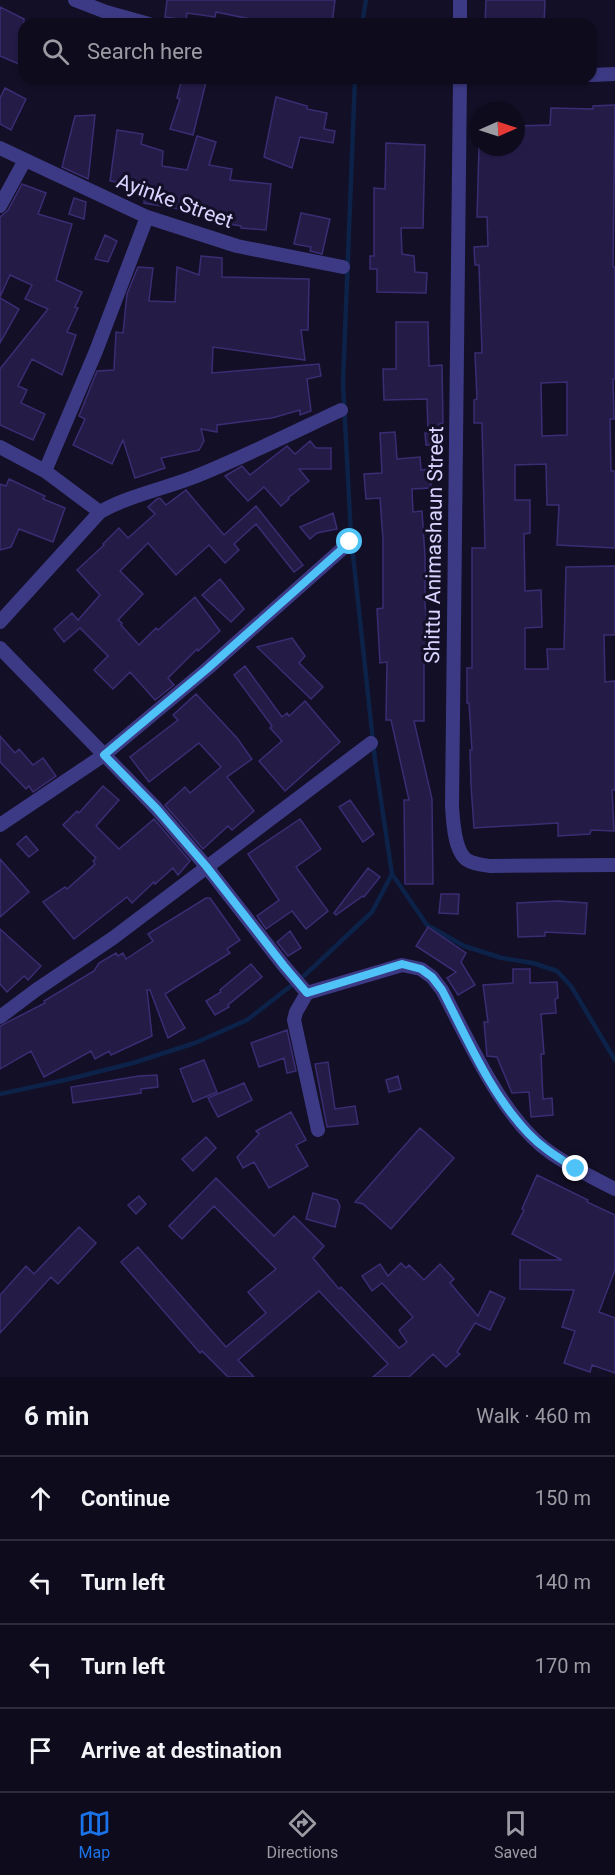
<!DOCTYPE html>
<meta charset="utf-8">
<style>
:root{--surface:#0e0b1c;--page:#1c1929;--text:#f1f3f6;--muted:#9b9ba3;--line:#2e2b3b;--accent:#1a73e8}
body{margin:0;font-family:Roboto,sans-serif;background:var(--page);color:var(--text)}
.compass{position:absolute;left:471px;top:102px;width:54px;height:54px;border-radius:50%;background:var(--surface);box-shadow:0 2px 4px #0004;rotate:87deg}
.stop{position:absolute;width:18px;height:18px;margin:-14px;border:4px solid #4fc3f7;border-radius:50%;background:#fff}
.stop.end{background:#4fc3f7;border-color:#fff;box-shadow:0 2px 6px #0008}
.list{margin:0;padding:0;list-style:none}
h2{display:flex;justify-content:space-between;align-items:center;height:78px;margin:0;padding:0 24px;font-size:26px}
h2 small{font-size:20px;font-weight:400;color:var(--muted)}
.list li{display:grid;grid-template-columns:39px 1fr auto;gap:18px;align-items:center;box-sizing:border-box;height:84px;padding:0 24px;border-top:2px solid var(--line)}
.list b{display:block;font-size:22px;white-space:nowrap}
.list em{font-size:20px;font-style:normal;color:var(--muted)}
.icon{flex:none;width:33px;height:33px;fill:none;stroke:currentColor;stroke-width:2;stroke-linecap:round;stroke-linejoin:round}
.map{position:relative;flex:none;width:615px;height:1377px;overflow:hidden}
.search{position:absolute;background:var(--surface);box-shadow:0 2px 4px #0004;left:18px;right:18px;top:18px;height:66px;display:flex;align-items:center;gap:15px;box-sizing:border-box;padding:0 21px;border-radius:18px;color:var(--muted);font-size:22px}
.sheet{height:414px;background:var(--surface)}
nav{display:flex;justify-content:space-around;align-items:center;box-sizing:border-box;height:84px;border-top:2px solid var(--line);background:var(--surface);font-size:16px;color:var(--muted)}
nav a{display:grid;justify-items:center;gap:3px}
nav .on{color:var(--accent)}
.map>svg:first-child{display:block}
</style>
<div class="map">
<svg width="615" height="1377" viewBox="0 0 615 1377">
<rect width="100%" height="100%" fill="#130f26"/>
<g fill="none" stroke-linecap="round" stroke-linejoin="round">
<path stroke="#0c2248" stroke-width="4.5" d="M362,24L366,0
M355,78L343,383L351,536L375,760L392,874L427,925L464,946L502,958L533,963L557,971L571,986L615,1060
M0,1094L65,1080L133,1063L195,1043L247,1020L305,975L372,912L392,874"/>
</g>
<path fill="#241b47" stroke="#3b2d73" stroke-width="1.5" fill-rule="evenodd" d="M167,0H335L332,24L311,21V24H275L216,12L215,17L187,13L186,20L165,17Z
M486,0H545L544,24H485Z
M0,7L24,19V57L21,65L0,56Z
M182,78H207L193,135L170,129L180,99L177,98Z
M5,88L26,99L11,130L0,124V98Z
M276,97L307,106V109L327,113L324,129L335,131L333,143L300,137L292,168L264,157Z
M615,105L613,267H615V379H613L614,419H610L611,471H615V548L557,545L559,505H547L546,464L515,465V500H530V533L524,534L525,591L541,590L542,627L525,628V669H548L547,649H564L566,567L615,566V635H604L605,682L615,681V790H612L614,831L591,830L590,834L558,836V823L474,828L471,785L470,750H472L469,703H467V668H472V548H485L482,423H474V400L477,399L475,353H482L479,265H475L474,247L488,246L487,217H477L479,147H516V126L550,125L551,108L593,109V106ZM567,382V435L542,436L541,383Z
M95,115L89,172L88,179L62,167L75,116Z
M117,130L143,134L141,144L163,151L162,166L187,170L197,136L216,142L209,165L232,169L230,180L271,184L266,230L241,228V226L210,221L211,214L144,203L145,188L110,181Z
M386,143L425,145L423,228H401L402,254L414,256L415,272L427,273L426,293L377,292V269H370V256H374V188L385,189Z
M22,184L46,193L38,214L72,224L56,280L82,292L75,307L78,308L67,332L76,335L62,375L32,359L18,386L27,390L21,403L45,414L33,440L0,425V369L48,309L25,299L32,285L10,275L0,297V217L8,210Z
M74,198L86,202L84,219L69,214Z
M301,213L330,219L322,254L310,251L311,247L294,244Z
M105,235L117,241L108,262L95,259Z
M201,256L222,258V277L309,279L308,330H301L305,360L213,347L212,373L319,364L321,376L307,379L311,411L300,415V410L272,418L217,425V432L201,429L204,441L199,450L161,458L165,468L135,478L123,440L112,464L73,445L85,419L79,416L97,371L114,370L116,332L123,333L127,294L138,267L153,268L149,301L175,302L177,267L199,275Z
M0,298L19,309L0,343Z
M396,322H428L429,366L442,365L443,423L439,424L441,445H426L425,433H428L427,399L384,400L383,369H396Z
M395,432L397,459L420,457L421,470L430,469L431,488L412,489L413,512L422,511L425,556V605L428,628L429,660H424V721H414L432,799L433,884H405L404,800H409L391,720H386L387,662L380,663L377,609L383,608V540L380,498L366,499L364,474L382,473L380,433Z
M310,441L316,448H331V469H299L309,481L288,498L289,499L281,506L264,487L248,501L225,476L242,466L250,475L287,446L295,454Z
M9,479L45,496L43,499L65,508L53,542L19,529L11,547L0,550V484L6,486Z
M186,490L224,535L256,506L303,565L294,572L256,524L234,544L239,550L225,563L209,545L176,575L148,543L120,571L143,594L118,620L122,623L121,625L139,645L156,628L158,630L195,597L220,631L198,651L197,649L168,678L174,685L155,700L130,672L113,689L94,670L108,656L80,628L64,642L54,629L72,613L78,620L100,595L77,570L104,545L103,544L119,528L128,538L155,514L148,507L157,499L160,498L166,505Z
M333,513L337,529L317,533L310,539L300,527Z
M220,579L244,609L231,622L202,595Z
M292,638L305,656L299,663L323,687L311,699L257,647Z
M245,666L282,717L287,713L289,716L305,701L340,742L285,791L259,761L282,741L270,728L272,726L234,675Z
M196,694L237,738L252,759L227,777L254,811L232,830L228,826L203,849L165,805L185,787L190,793L221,767L199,743L149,782L130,757L178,720L173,715Z
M0,736L15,753L19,749L33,765L43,758L56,776L33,792L29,786L26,789L0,762Z
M103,786L119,800L96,826L119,849L154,819L190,861L178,875L173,868L155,884L154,882L132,903L127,897L74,939L43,902L65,887L67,889L95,864L93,861L96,858L63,825L77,811L79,813Z
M350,800L374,834L363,842L339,807Z
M300,819L321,849L296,867L328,911L306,929L292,911L266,929L257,916L279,900L248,854Z
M26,836L38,850L29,857L17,844Z
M0,859L29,892L0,917Z
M368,868L380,877L364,897L363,896L336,915L334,913Z
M441,894H459L458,914L439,913Z
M206,898H210L240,940L227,949L230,953L165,994L185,1028L168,1038L150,990H147L152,1036L111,1055L109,1051L95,1059L91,1051L44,1077L31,1051L0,1069V1026L45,1003L44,1001L94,971L99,963L116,953L118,956L123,953L126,959L153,941L148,934Z
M558,901L587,903L585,934L545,932V936L518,937L517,903Z
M428,927L466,953L461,962L475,985L458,995L447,978L456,972L416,946Z
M0,929L41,966L28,980L24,976L7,992L0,984Z
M290,931L301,948L288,956L277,942Z
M251,964L262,977L228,1005L229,1007L215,1015L206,1001L221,992L220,990Z
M513,969H530V983L557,982L558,998L555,999L556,1013L541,1014L544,1054H541L543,1099L552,1098L553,1115L531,1117L529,1092L512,1093L497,1057L487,1056L484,1022H488L483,985L513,983Z
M287,1030L296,1071L287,1073L284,1058L259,1067L251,1043Z
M204,1060L217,1092L193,1102L180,1069Z
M328,1062L335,1109L355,1106L358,1124L327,1127L315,1064Z
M157,1075L158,1087L141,1089V1093L73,1103L71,1087L139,1076Z
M398,1076L401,1089L389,1092L386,1080Z
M244,1083L252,1100L218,1117L208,1098Z
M291,1112L306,1140L296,1145L308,1166L269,1188L254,1162L243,1168L237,1157L259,1134L256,1131Z
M420,1128L454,1158L391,1229L363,1204L355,1202Z
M206,1137L216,1148L193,1171L182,1159Z
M537,1175L588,1200L587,1202L615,1215V1270L599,1312L615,1318V1373L592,1365L590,1372L564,1363L575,1331L562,1327L574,1290L520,1289V1260H562L512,1234L524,1210L522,1209Z
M216,1178L274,1236L294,1216L324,1246L313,1258L318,1264L339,1289L341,1287L399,1348L407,1342L399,1330L413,1317L382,1283L372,1291L362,1276L380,1264L388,1276L401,1263L406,1268L409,1265L424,1280L440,1264L454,1279L450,1283L478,1316L490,1291L505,1298L490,1330L475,1323L457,1352L460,1354L446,1367L433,1354L409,1377H373L388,1364L319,1291L238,1360L254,1377H228L202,1351L200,1353L121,1262L138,1247L226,1347L266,1313L248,1292L276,1269L214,1206L182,1239L169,1226Z
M313,1193L337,1200L340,1206L335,1227L306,1219Z
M139,1196L146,1204L136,1214L128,1205Z
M79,1227L96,1243L58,1284L51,1277L0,1333V1295L26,1266L34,1274Z"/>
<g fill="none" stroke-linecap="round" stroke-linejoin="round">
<path stroke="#3d3a85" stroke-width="14" d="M75,0L106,12L149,24
M460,24V0
M591,75L615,74
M460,78L452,806C453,820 454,851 467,860C473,864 482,865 490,866L615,865
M0,148L147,217L237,246L343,267
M0,206L25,160
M0,447L45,471L100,512
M45,471L96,351L147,217
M0,622L100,512C128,496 163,489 194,477C244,457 292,433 341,410
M0,648L156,808L206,866L284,966L307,993L402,965L421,969L432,977L442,990C469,1041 503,1120 551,1153C571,1167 593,1178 615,1189
M0,825L104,755L207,669L350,542
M307,993L296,1012L294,1020L318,1130
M0,1017L36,990L113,938L371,743"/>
</g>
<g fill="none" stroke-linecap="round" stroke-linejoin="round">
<path stroke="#4fc3f7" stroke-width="8" d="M350,542L207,669L104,755L156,808L206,866L284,966L307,993L402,964L421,969L432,977L442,990C467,1038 490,1093 528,1133C542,1148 559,1158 576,1169"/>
</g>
<g text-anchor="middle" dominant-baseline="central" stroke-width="6" stroke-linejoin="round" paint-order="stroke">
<g font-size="21" fill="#d9d4ff" stroke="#130f26">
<text transform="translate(175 201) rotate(20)">Ayinke Street</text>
<text transform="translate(434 545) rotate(-89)">Shittu Animashaun Street</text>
</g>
</g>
</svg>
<svg class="compass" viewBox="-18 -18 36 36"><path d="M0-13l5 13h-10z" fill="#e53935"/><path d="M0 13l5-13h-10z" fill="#9b9ba3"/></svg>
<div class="stop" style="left:350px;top:542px"></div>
<div class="stop end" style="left:576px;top:1169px"></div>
<div class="search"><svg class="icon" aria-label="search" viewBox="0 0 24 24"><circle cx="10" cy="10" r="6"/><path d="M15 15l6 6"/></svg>Search here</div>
</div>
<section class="sheet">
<h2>6 min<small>Walk · 460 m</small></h2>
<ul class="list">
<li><svg class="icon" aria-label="ahead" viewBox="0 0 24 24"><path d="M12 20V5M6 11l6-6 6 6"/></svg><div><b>Continue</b></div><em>150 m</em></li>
<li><svg class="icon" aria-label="left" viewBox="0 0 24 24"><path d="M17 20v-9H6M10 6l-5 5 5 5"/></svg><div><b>Turn left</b></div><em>140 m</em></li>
<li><svg class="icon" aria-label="left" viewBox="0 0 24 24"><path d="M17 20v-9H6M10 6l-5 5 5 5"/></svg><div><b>Turn left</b></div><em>170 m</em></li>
<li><svg class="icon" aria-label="arrive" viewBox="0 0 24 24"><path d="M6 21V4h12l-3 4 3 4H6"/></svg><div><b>Arrive at destination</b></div></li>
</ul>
</section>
<nav>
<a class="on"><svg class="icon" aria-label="map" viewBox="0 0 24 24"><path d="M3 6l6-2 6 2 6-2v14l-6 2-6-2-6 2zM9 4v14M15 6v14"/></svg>Map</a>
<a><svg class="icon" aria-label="directions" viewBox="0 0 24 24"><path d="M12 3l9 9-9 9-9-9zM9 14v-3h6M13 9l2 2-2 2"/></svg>Directions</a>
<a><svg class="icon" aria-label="saved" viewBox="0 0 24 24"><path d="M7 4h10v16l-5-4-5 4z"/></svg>Saved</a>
</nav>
